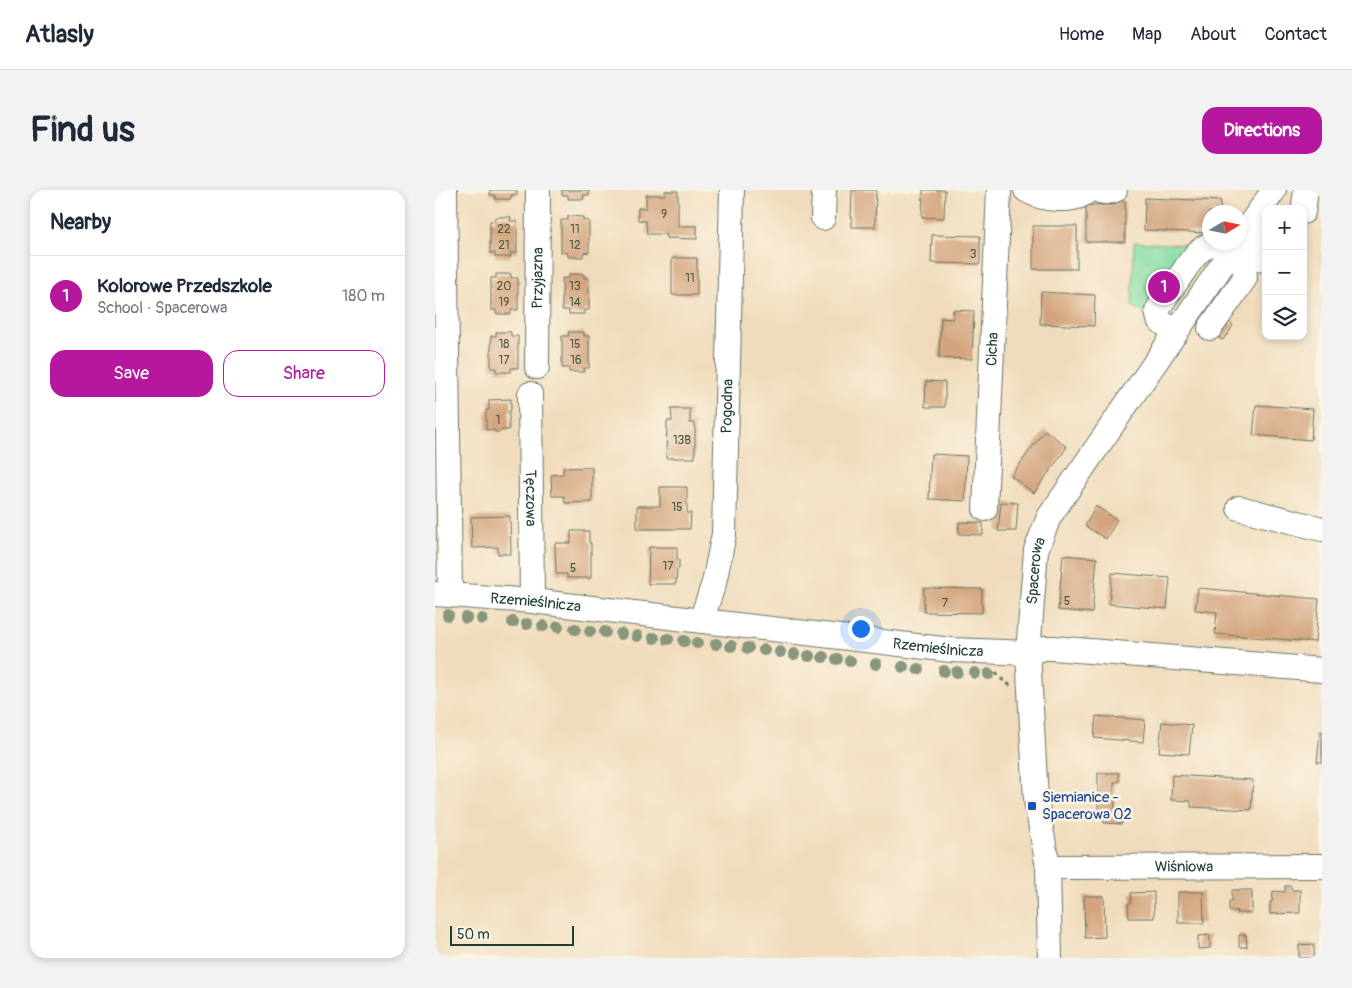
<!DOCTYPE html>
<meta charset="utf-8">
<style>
:root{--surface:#fff;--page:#f2f2f3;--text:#1f2937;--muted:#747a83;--line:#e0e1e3;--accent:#b5179e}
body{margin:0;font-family:Pangolin,sans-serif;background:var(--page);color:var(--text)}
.controls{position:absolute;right:15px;top:15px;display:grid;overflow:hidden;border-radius:10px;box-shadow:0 2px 8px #0003}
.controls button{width:45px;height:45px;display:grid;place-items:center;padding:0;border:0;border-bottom:1px solid var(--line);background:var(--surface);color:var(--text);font:25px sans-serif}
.compass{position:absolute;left:767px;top:15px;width:45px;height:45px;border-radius:50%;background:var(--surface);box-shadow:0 2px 8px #0003;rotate:80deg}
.scale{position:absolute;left:15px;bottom:12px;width:124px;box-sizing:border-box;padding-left:5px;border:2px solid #1f3d34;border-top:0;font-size:14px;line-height:18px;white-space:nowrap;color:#1f3d34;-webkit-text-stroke:4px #fcf5e5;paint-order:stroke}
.you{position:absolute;left:425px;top:438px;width:18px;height:18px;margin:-12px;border:4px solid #fff;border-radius:50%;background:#1a73e8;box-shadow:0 0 0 8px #1a73e833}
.badge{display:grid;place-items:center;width:32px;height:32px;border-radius:50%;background:var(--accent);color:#fff;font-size:16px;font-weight:700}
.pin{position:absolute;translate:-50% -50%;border:2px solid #fff;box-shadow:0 1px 5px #0006}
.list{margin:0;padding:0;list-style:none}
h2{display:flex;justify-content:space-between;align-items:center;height:65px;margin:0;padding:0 20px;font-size:21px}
h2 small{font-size:16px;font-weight:400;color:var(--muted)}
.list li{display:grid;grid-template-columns:32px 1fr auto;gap:15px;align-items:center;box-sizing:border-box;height:80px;padding:0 20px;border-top:1px solid var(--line)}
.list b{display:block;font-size:19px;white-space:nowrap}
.list p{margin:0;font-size:16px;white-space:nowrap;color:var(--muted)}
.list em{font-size:16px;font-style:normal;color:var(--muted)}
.actions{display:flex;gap:10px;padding:15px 20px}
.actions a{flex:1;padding:11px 0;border:1px solid var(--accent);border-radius:15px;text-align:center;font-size:18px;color:var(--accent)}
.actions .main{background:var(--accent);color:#fff}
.icon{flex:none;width:28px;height:28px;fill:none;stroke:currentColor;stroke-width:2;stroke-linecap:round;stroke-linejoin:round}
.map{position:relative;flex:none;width:887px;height:768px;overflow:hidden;border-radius:15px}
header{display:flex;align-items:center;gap:30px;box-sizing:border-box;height:70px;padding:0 25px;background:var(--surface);border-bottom:1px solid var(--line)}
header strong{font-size:24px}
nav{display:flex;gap:28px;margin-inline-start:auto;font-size:18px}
.intro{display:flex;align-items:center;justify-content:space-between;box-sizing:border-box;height:120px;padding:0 30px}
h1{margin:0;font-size:35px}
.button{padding:12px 22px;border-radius:15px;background:var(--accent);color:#fff;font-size:18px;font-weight:700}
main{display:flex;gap:30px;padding:0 30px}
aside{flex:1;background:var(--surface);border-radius:15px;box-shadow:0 2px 8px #0003}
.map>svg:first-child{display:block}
</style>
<header>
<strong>Atlasly</strong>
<nav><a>Home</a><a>Map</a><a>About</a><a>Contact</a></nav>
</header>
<div class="intro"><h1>Find us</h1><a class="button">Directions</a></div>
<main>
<aside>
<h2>Nearby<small></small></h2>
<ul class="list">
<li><span class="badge">1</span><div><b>Kolorowe Przedszkole</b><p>School · Spacerowa</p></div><em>180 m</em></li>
</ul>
<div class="actions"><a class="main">Save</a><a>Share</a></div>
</aside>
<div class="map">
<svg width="887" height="768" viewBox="0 0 887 768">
<rect width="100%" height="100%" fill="#fcf5e5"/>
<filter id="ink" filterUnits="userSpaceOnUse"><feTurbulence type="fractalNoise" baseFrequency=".02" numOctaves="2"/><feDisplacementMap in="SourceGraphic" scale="10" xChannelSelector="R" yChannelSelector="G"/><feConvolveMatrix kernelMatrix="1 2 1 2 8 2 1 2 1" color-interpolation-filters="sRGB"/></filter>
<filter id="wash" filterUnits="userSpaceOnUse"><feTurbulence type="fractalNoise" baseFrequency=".0096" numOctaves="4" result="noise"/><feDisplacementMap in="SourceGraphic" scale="20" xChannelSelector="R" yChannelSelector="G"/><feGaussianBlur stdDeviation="1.12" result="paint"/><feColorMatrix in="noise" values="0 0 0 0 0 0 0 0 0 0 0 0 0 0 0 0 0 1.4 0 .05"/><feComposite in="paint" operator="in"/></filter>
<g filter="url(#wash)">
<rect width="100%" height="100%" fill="#f0dcbc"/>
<path fill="#82dba1" stroke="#508c6a" d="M699,52L756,55L709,123L697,116Z"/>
<g id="blocks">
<path fill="#d3a47d" d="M55,0H82V5H76V9H60V5H55Z
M127,0H154V5H148L149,9H133V5H127Z
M417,0H441L440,37H417V27H416Z
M488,0H510L509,28L487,27Z
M230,1H243V36H262V49L231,48L230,44H212L211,31L203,30V18H211V5H230Z
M710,8L786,11L785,22H774V43L709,40Z
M681,11H690V52H651V15H681Z
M133,26L148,27V30L154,31V63L149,62L148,67H133V63L126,62V30H133Z
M60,27H76L75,31H82V63H75L76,67H60V63H55V31H60Z
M598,36H642V79H598Z
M497,45L545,46V74L496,73Z
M237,68H262V105H237Z
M61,84H76V88H83V120H76V124H61V120H56V88H61Z
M134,84H149V88H154V120H149V124H134V120H127V88H134Z
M606,102L660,105L659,136L605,134Z
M518,120L539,121L537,169L504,168L506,128L518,129Z
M786,126L798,135L792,146L791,145L788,150L775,142Z
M61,142H76V146H83V178H76V182H61V178H56V146H61Z
M133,142H149V146H154V178H149V182H134V178H127V146H134Z
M491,191L510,192V217H490Z
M76,209V220L74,221V240H67L65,242H61L59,240H51V220H54V210Z
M821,215L878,219L876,250L818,245Z
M236,219H255V233H260V268H231L232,231H237Z
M610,240L632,257L599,303L576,286Z
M496,264L532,266L530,311L494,309Z
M157,277V312L130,313L129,306H117L116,285L128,284V278Z
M225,297H252V323H256L255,339H202V316H225Z
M566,312L583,313L581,341H563Z
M661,316L682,330L671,349L650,336Z
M75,326L76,364H63V357L37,358L36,327Z
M524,332L548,333V345L524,344Z
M136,341H154V353H156V388H132V384H121L120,353H136Z
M214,357H242V369H244V379H242L241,394H213Z
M628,365L662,368L657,423L623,420Z
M677,383L735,388L732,419L674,414Z
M489,398L547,399V423L489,422Z
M763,398L884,409L880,452L780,444L782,422L760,420Z
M661,526L710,530L708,552L659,548Z
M727,532L757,535L754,564L724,562Z
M885,541H887V572H882Z
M663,583H684V592H679L680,618L688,619L687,634L669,633V619H663Z
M737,585L818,590L816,620L756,617V611L736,610Z
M850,696H856V700H865V723L835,724V712H837L838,701L850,702Z
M797,700H817V723H802V721H794V711H797Z
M719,702V728H694L693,713H696V703Z
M743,702H768L769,733H743Z
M649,706H669L670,747L650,748Z
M775,745V758L763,759V746Z
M804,745H811L812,757H804Z
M879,754V768H864V755Z"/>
</g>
</g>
<g filter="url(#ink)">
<use href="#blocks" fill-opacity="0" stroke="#687564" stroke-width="1"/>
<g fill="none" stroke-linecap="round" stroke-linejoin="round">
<defs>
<g id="minor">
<path d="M10,0L15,405"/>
<path d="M591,0C606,10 640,14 654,0"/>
<path d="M662,0C668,3 674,3 680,0"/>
<path d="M868,22L871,0"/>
<path d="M388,28L389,0"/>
<path d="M804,50L839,0"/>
<path d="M794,66L831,70"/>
<path d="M824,69L827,52L831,48"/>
<path d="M775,138L810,88L809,67"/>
<path d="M741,143L724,130L722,121C728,110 735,101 742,91C757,70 769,42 799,58"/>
<path id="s1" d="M102,177L103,0"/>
<path id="s2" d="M95,204L97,411"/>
<path d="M804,318L887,339"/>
<path id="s3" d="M550,319L564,0"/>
<path id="s4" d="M0,404L97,411L516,460L593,463L609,458H618L887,480"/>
<path id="s5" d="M266,431L279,393L289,344L297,0"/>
<path id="s6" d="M613,677L887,676"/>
<path id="s7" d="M615,768L613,677L601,610L593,463L601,360L614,327L803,52"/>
</g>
</defs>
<use href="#minor" stroke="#687564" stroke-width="26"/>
<path stroke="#687564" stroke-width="3" stroke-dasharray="4 4" stroke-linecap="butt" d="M561,482L564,487L576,496"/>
<use href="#minor" stroke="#fff" stroke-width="24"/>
</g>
<g fill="#88967d">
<circle cx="13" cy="425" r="6"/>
<circle cx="31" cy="428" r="6"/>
<circle cx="47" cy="429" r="6"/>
<circle cx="78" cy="432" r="6"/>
<circle cx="92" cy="434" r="6"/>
<circle cx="108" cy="436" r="6"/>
<circle cx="123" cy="437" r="6"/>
<circle cx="140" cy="439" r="6"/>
<circle cx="155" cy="441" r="6"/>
<circle cx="170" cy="442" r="6"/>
<circle cx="186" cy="444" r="6"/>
<circle cx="202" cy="446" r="6"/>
<circle cx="219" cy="448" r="6"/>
<circle cx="233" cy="449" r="6"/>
<circle cx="249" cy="451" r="6"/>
<circle cx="262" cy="453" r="6"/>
<circle cx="281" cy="454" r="6"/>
<circle cx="296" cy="456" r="6"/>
<circle cx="313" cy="458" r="6"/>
<circle cx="329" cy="460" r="6"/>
<circle cx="345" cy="462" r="6"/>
<circle cx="359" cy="464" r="6"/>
<circle cx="374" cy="466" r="6"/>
<circle cx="388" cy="467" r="6"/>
<circle cx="402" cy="469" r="6"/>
<circle cx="415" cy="471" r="6"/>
<circle cx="441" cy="474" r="6"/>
<circle cx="468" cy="477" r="6"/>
<circle cx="483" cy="479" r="6"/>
<circle cx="509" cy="481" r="6"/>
<circle cx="522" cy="482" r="6"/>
<circle cx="540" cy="483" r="6"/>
<circle cx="554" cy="484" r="6"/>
</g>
</g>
<rect fill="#1a4fb4" stroke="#fcf5e5" stroke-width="2" x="592" y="611" width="10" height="10" rx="2.5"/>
<g text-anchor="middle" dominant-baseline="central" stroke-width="5" stroke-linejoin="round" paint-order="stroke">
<g font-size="12" fill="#4c5746">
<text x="229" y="24">9</text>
<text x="69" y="39">22</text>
<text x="140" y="39">11</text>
<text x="69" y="55">21</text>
<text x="140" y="55">12</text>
<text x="538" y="64">3</text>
<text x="255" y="88">11</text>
<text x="69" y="96">20</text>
<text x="140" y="96">13</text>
<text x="69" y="112">19</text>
<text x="140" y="112">14</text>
<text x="69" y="154">18</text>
<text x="140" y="154">15</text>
<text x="69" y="170">17</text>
<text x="141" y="170">16</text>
<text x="63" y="230">1</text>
<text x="247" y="250">13B</text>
<text x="242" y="317">15</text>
<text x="233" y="376">17</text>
<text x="138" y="378">5</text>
<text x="632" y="411">5</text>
<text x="510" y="413">7</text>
</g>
<g font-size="15" fill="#1f3d34" stroke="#fcf5e5">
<text stroke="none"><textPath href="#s1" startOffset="89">Przyjazna</textPath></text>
<text stroke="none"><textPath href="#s3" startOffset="160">Cicha</textPath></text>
<text stroke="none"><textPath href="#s5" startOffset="218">Pogodna</textPath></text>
<text stroke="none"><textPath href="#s2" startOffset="104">Tęczowa</textPath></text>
<text stroke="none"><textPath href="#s7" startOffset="389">Spacerowa</textPath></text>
<text stroke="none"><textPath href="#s4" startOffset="101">Rzemieślnicza</textPath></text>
<text stroke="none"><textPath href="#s4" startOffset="506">Rzemieślnicza</textPath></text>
<text stroke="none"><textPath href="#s6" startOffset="136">Wiśniowa</textPath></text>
</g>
<g font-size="15" fill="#164399" stroke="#fcf5e5" text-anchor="start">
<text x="607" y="607">Siemianice -<tspan x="607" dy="17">Spacerowa 02</tspan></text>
</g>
</g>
</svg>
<div class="controls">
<button>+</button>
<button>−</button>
<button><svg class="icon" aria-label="layers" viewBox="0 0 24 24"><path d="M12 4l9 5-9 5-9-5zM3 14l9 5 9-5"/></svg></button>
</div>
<svg class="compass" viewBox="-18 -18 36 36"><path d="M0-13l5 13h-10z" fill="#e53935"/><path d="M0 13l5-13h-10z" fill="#747a83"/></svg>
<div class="scale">50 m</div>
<div class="you"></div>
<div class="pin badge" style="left:729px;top:97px">1</div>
</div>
</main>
